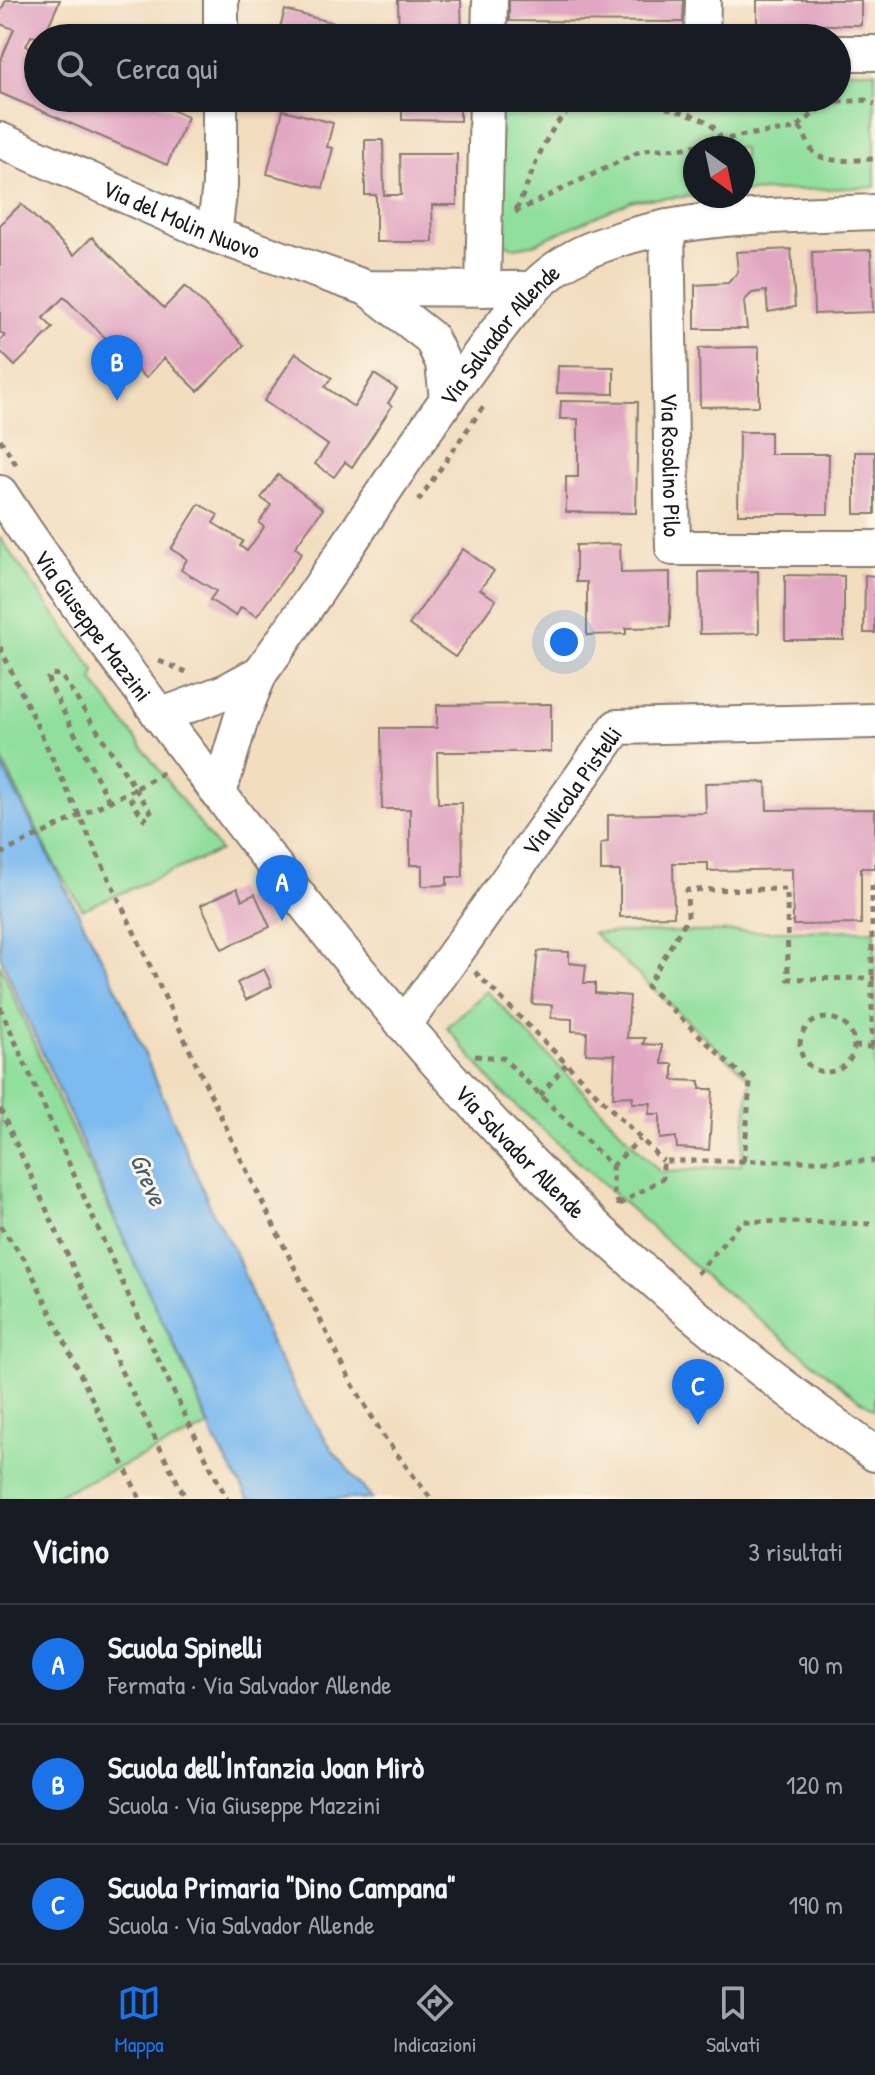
<!DOCTYPE html>
<html lang="it">
<meta charset="utf-8">
<style>
:root{--surface:#171b24;--page:#20242c;--text:#f1f3f6;--muted:#9ea1a6;--line:#363941;--accent:#1a73e8}
body{margin:0;font-family:"Patrick Hand",sans-serif;background:var(--page);color:var(--text)}
.compass{position:absolute;left:683px;top:136px;width:72px;height:72px;border-radius:50%;background:var(--surface);box-shadow:0 2px 6px #0004;rotate:147deg}
.you{position:absolute;left:564px;top:642px;width:28px;height:28px;margin:-20px;border:6px solid #fff;border-radius:50%;background:#1a73e8;box-shadow:0 0 0 12px #1a73e833}
.badge{display:grid;place-items:center;width:52px;height:52px;border-radius:50%;background:var(--accent);color:#fff;font-size:26px;font-weight:700}
.pin{position:absolute;translate:-50% -66px;filter:drop-shadow(0 2px 4px #0008)}
.pin::after{content:'';position:absolute;top:42px;width:28px;height:24px;background:inherit;clip-path:polygon(0 0,100% 0,50% 100%)}
.list{margin:0;padding:0;list-style:none}
h2{display:flex;justify-content:space-between;align-items:center;height:104px;margin:0;padding:0 32px;font-size:34px}
h2 small{font-size:26px;font-weight:400;color:var(--muted)}
.list li{display:grid;grid-template-columns:52px 1fr auto;gap:24px;align-items:center;box-sizing:border-box;height:120px;padding:0 32px;border-top:2px solid var(--line)}
.list b{display:block;font-size:30px;white-space:nowrap}
.list p{margin:0;font-size:26px;white-space:nowrap;color:var(--muted)}
.list em{font-size:26px;font-style:normal;color:var(--muted)}
.icon{flex:none;width:44px;height:44px;fill:none;stroke:currentColor;stroke-width:2;stroke-linecap:round;stroke-linejoin:round}
.map{position:relative;flex:none;width:875px;height:1499px;overflow:hidden}
.search{position:absolute;background:var(--surface);box-shadow:0 2px 6px #0004;left:24px;right:24px;top:24px;height:88px;display:flex;align-items:center;gap:20px;box-sizing:border-box;padding:0 28px;border-radius:44px;color:var(--muted);font-size:30px}
.sheet{height:464px;background:var(--surface)}
nav{display:flex;justify-content:space-around;align-items:center;box-sizing:border-box;height:112px;border-top:2px solid var(--line);background:var(--surface);font-size:22px;color:var(--muted)}
nav a{display:grid;justify-items:center;gap:4px}
nav .on{color:var(--accent)}
.map>svg:first-child{display:block}
</style>
<div class="map">
<svg width="875" height="1499" viewBox="0 0 875 1499">
<rect width="100%" height="100%" fill="#fcf5e5"/>
<filter id="ink" filterUnits="userSpaceOnUse"><feTurbulence type="fractalNoise" baseFrequency=".0125" numOctaves="2"/><feDisplacementMap in="SourceGraphic" scale="16" xChannelSelector="R" yChannelSelector="G"/><feConvolveMatrix kernelMatrix="1 2 1 2 8 2 1 2 1" color-interpolation-filters="sRGB"/></filter>
<filter id="wash" filterUnits="userSpaceOnUse"><feTurbulence type="fractalNoise" baseFrequency=".006" numOctaves="4" result="noise"/><feDisplacementMap in="SourceGraphic" scale="32" xChannelSelector="R" yChannelSelector="G"/><feGaussianBlur stdDeviation="1.8" result="paint"/><feColorMatrix in="noise" values="0 0 0 0 0 0 0 0 0 0 0 0 0 0 0 0 0 1.4 0 .05"/><feComposite in="paint" operator="in"/></filter>
<g filter="url(#wash)">
<rect width="100%" height="100%" fill="#f2ddbf"/>
<path fill="#91df9d" stroke="#567e5c" stroke-width="2" d="M837,71H875V187L743,192V148H695V196L633,200L531,245L515,248L501,242L500,98H837Z
M0,538L95,671L93,680L100,691L220,851L83,909L55,865L0,756Z
M875,930V1410L858,1399L702,1273L497,1088L447,1027L487,991L661,1173L741,1165L750,1079L593,933Z
M0,964L64,1113L190,1380L208,1427L48,1499H0Z"/>
<path fill="#7bbaef" stroke="#4c6b86" stroke-width="2" d="M0,762L112,978L213,1213L236,1254L272,1346L303,1404L334,1452L372,1499H249L215,1441L192,1381L136,1266L0,956Z"/>
<g id="blocks">
<path fill="#e1a6c2" d="M6,0H60L43,38L31,36L26,46L38,51V98H145L188,117L167,165L0,93V62L14,29L0,24V13Z
M398,0H461L462,38H399Z
M509,0H684L683,22L509,21Z
M757,0H861V25H757Z
M285,10L334,23L330,38H277Z
M402,98H460V121L402,120Z
M283,110L333,123L327,147L333,148L323,188L267,174Z
M365,140H383L384,195H401L400,154H457V205H432L433,242H376V195H365Z
M21,204L74,255L92,237L164,308L185,286L244,345L198,391L164,358L146,378L64,297L43,318L53,328L15,366L0,351V341L5,336L0,332V225Z
M791,249L795,307L768,312L766,291L752,293L744,301L747,329H695V285L728,283L738,272L736,252Z
M871,250L873,312L814,314L812,252Z
M759,347V406L700,407L699,348Z
M296,353L332,378L325,387L354,407L374,374L397,389L388,403L392,406L352,467L345,462L334,477L315,464L328,445L264,401Z
M558,366L614,367V394L557,393Z
M561,401L638,402L636,513L566,512V477H578V419H560Z
M739,432H770V454H829L828,514H738Z
M855,452H875V514H855Z
M278,475L323,509L295,547L302,553L257,616L241,607L236,616L210,600L216,591L181,570L187,559L171,549L199,504L218,515L213,523L243,541L240,546L247,551L264,527L259,523L271,505L261,498Z
M620,544L621,573L670,572V627L626,628V634L587,635V582H576V545Z
M463,549L494,571L480,589L496,600L455,657L409,625Z
M758,571L759,633L700,634L699,572Z
M785,575L844,576V640H785Z
M865,575L875,576V633H864Z
M551,704V752H437L438,803H462L463,877H447V885L422,886V865H410V809H382L381,728H437V705Z
M766,782L767,810L875,809V868H861V924L793,925L792,869L708,871V863H673L674,916L620,917V871H601V843L608,842V815L706,813L705,783Z
M237,888L242,900L255,894L270,927L222,949L201,905Z
M538,951L569,952V963L586,965L584,983H595V993L630,996L627,1038H645L643,1044L662,1045V1064H673V1080L700,1081V1089H713L709,1150L677,1148L676,1137L660,1139V1114H649L651,1103H632L633,1096L613,1097L615,1055L586,1054L587,1032L572,1031V1019L551,1018L552,1005L532,1004Z
M264,969L272,986L246,1000L237,983Z"/>
</g>
</g>
<g filter="url(#ink)">
<use href="#blocks" fill-opacity="0" stroke="#877c6e" stroke-width="2"/>
<g fill="none" stroke-linecap="round" stroke-linejoin="round">
<defs>
<g id="street">
<path d="M221,38V0"/>
<path d="M489,38L490,0"/>
<path d="M702,38L703,0"/>
<path d="M837,53H875"/>
<path id="s1" d="M0,140L214,235L367,288L533,289"/>
<path id="s2" d="M667,227L673,548H875"/>
<path d="M214,235L220,185V98"/>
<path d="M367,288L431,338L443,363L447,399"/>
<path d="M483,289L487,98"/>
<path id="s3" d="M0,493C60,585 127,671 193,759C337,951 490,1140 673,1297C737,1353 806,1404 875,1454"/>
<path d="M160,716L227,691L260,673"/>
<path id="s4" d="M219,793L241,719L260,673C329,579 389,478 459,383C485,348 510,310 542,280C560,264 583,251 605,244C691,213 785,216 875,212"/>
<path id="s5" d="M404,1025L617,727L875,721"/>
</g>
</defs>
<use href="#street" stroke="#877c6e" stroke-width="38"/>
<path stroke="#877c6e" stroke-width="5" stroke-dasharray="6 6" stroke-linecap="butt" d="M644,98C671,116 717,108 723,148
M799,127C806,134 806,142 812,150C823,166 858,159 875,159
M516,210C536,170 543,123 585,98
M515,212L643,150L684,148L745,135L795,129L826,103L865,100L875,104
M0,439L19,469
M418,501L483,407
M0,647L241,1159L350,1380L384,1437L431,1499
M159,661L186,672
M137,788L167,770
M109,801L49,683L48,678L51,674L61,675L152,814L144,819L127,793
M475,972L663,1161
M0,1007C73,1172 144,1338 227,1499
M800 1045a27 27 0 1 1 54 0a27 27 0 1 1-54 0Z
M854,1046L873,1047
M872,1047V881H875
M475,1056L503,1058L612,1166L614,1192L619,1205
M540,1096L566,1064
M0,1109L123,1375L186,1499
M744,1161L750,1083L647,986L688,917L687,890L787,889L788,979L875,978
M612,1166L640,1139
M619,1205L663,1178V1161H875
M0,1226L26,1261L140,1499
M697,1274L742,1221L875,1224"/>
<use href="#street" stroke="#fff" stroke-width="34"/>
<path stroke="#877c6e" stroke-width="5" stroke-dasharray="6 6" stroke-linecap="butt" d="M0,854L137,788"/>
</g>
</g>
<g text-anchor="middle" dominant-baseline="central" stroke-width="6" stroke-linejoin="round" paint-order="stroke">
<g font-size="24" fill="#1c1c1c" stroke="#fcf5e5">
<text stroke="none"><textPath href="#s1" startOffset="198">Via del Molin Nuovo</textPath></text>
<text stroke="none"><textPath href="#s4" startOffset="542">Via Salvador Allende</textPath></text>
<text stroke="none"><textPath href="#s2" startOffset="238">Via Rosolino Pilo</textPath></text>
<text stroke="none"><textPath href="#s3" startOffset="162">Via Giuseppe Mazzini</textPath></text>
<text stroke="none"><textPath href="#s5" startOffset="288">Via Nicola Pistelli</textPath></text>
<text stroke="none"><textPath href="#s3" startOffset="840">Via Salvador Allende</textPath></text>
</g>
<g font-size="26" font-style="italic" fill="#425b70" stroke="#fcf5e5">
<text transform="translate(149 1179) rotate(66)">Greve</text>
</g>
</g>
</svg>
<svg class="compass" viewBox="-18 -18 36 36"><path d="M0-13l5 13h-10z" fill="#e53935"/><path d="M0 13l5-13h-10z" fill="#9ea1a6"/></svg>
<div class="you"></div>
<div class="pin badge" style="left:282px;top:921px">A</div>
<div class="pin badge" style="left:117px;top:401px">B</div>
<div class="pin badge" style="left:698px;top:1425px">C</div>
<div class="search"><svg class="icon" aria-label="search" viewBox="0 0 24 24"><circle cx="10" cy="10" r="6"/><path d="M15 15l6 6"/></svg>Cerca qui</div>
</div>
<section class="sheet">
<h2>Vicino<small>3 risultati</small></h2>
<ul class="list">
<li><span class="badge">A</span><div><b>Scuola Spinelli</b><p>Fermata · Via Salvador Allende</p></div><em>90 m</em></li>
<li><span class="badge">B</span><div><b>Scuola dell'Infanzia Joan Mirò</b><p>Scuola · Via Giuseppe Mazzini</p></div><em>120 m</em></li>
<li><span class="badge">C</span><div><b>Scuola Primaria &quot;Dino Campana&quot;</b><p>Scuola · Via Salvador Allende</p></div><em>190 m</em></li>
</ul>
</section>
<nav>
<a class="on"><svg class="icon" aria-label="map" viewBox="0 0 24 24"><path d="M3 6l6-2 6 2 6-2v14l-6 2-6-2-6 2zM9 4v14M15 6v14"/></svg>Mappa</a>
<a><svg class="icon" aria-label="directions" viewBox="0 0 24 24"><path d="M12 3l9 9-9 9-9-9zM9 14v-3h6M13 9l2 2-2 2"/></svg>Indicazioni</a>
<a><svg class="icon" aria-label="saved" viewBox="0 0 24 24"><path d="M7 4h10v16l-5-4-5 4z"/></svg>Salvati</a>
</nav>
